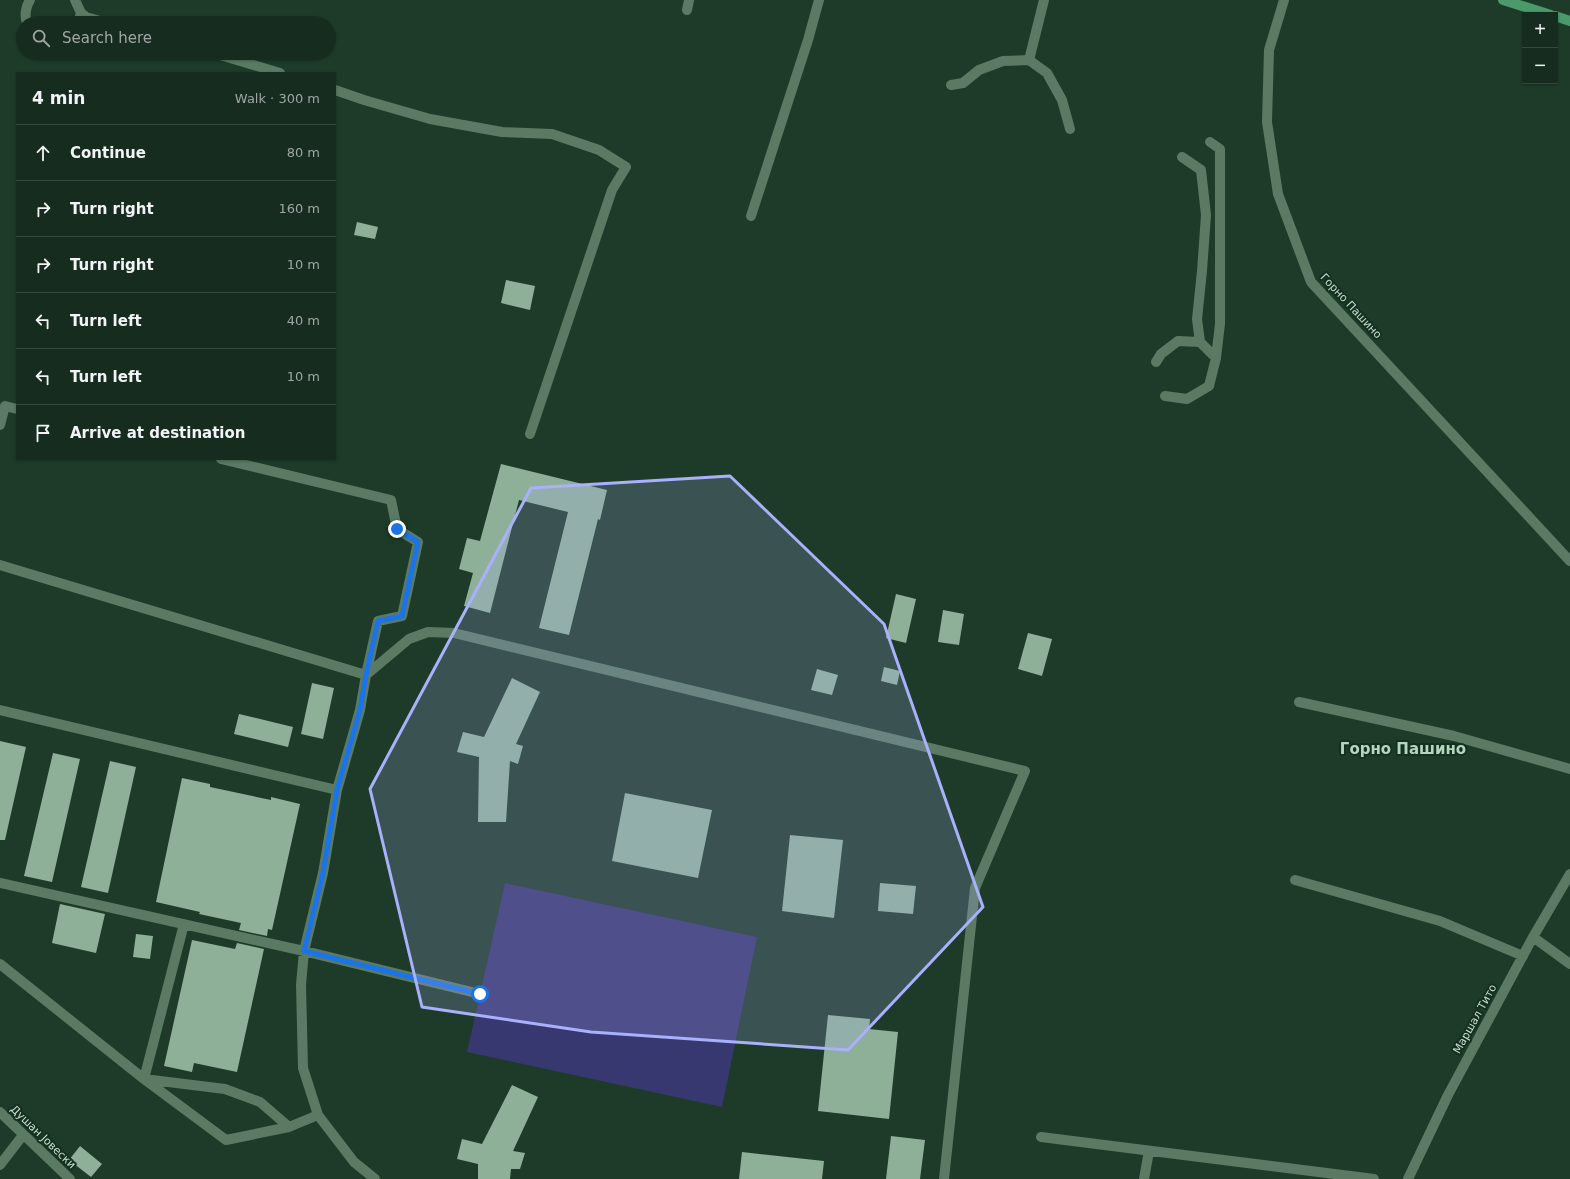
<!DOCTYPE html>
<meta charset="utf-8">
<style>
:root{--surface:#162c1f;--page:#1f3428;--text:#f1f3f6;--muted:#9ea7a4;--line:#35483d}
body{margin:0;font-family:"DejaVu Sans",sans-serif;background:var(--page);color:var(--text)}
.controls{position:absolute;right:12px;top:12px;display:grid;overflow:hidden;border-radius:0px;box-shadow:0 1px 3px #0004}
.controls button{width:36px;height:36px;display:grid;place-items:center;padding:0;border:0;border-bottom:1px solid var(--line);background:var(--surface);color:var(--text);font:20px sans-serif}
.stop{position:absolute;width:12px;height:12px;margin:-9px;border:3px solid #1a73e8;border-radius:50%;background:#fff}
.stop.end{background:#1a73e8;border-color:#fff;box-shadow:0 1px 4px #0008}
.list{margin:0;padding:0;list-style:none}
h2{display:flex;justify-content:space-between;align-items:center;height:52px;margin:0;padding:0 16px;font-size:17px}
h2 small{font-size:13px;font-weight:400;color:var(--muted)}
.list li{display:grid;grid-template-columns:26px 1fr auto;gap:12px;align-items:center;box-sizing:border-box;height:56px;padding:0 16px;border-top:1px solid var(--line)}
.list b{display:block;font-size:15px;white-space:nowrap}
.list em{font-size:13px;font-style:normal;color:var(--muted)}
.icon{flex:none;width:22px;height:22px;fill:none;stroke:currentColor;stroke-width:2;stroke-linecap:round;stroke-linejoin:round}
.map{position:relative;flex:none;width:1570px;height:1179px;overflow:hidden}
.search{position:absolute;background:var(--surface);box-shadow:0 1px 3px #0004;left:16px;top:16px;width:320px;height:44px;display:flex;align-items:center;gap:10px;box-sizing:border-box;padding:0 14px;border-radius:22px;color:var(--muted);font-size:15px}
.panel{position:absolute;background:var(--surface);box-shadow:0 1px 3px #0004;left:16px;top:72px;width:320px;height:388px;border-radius:0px}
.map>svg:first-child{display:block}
</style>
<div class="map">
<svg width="1570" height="1179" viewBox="0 0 1570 1179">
<rect width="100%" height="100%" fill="#1e3b29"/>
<path fill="#373870" d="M505,883L757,937L722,1107L467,1052Z"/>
<path fill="#8eaf98" d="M357,222L378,227L375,239L354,235Z
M506,280L535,286L530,310L501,303Z
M501,464L607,490L600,520L598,519L569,635L539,628L568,512L519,500L490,613L464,606L473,573L459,569L467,538L480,541Z
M896,594L916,599L906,643L886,638Z
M943,610L964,614L959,645L938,642Z
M1028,633L1052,639L1042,676L1018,669Z
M884,667L900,671L897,685L881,681Z
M817,669L838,675L832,695L811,690Z
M512,678L540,692L516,744L523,746L518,764L510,761L506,822H478L479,757L457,752L463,732L484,737Z
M312,683L334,688L323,739L301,734Z
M239,714L293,727L288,747L234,734Z
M0,741L26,747L5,840H0Z
M53,753L80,759L52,882L24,876Z
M110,761L136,767L108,893L81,887Z
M182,778L210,784V787L271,800V797L300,804L272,930L268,929L267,936L239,930L241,923L199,914L200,912L156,902Z
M625,793L712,810L698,878L612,861Z
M790,835L843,840L834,918L782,911Z
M880,883L916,886L913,914L878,911Z
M60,904L105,914L96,953L52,943Z
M136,934L153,936L150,959L133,957Z
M192,940L235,949L237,943L264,949L237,1072L194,1063L192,1072L164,1066Z
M828,1015L870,1019L869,1029L898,1032L889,1119L818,1111Z
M512,1085L538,1097L513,1151L525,1153L520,1169H511L510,1179H478V1164L457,1159L462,1139L482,1144Z
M891,1136L925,1140L920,1179H886Z
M80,1146L102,1164L91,1177L69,1160Z
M742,1152L824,1161L822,1179H739Z"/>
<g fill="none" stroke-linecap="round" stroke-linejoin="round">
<path stroke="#5a7a64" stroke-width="10" d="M75,0L81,13L78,23
M1284,0L1269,50L1267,122L1278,194L1311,282L1570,561
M687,10L689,0
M81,13L86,17L107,23
M27,23C24,16 26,6 30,0
M214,53L280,73
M1029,60L1044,0
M951,85L963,83L979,70L1003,61L1029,60L1047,73L1062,100L1070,129
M335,90L364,100L430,119L502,132L552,134L599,150L626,167L612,190L530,434
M1210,142L1220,149V324L1216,358
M1182,157L1201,170L1206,215L1202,271L1197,319L1200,342
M751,216L808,40L819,0
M1156,362L1161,354L1178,341L1200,342L1216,358L1209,386L1187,399L1165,396
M0,425L5,406L17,409
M0,565L366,675L378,621L402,616L418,542L397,529L391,500L221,459
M1299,702L1454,736L1570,769
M0,710L337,790
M1295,880L1440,921L1523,956
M0,883L304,951L480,994
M184,924L144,1079L225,1089L260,1102L289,1127
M1533,937L1570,964
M0,964L144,1079L226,1140L289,1127L318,1115
M0,1112L70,1179
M1041,1137L1374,1179
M0,1165L23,1135
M375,1179L354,1162L318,1115L303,1068L301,985L304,951L323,873L337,790L360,710L366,675L409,639L428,632L454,633L1025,771L975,888L944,1179
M1144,1179L1149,1151
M1408,1179L1448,1095L1533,937L1570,874"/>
<path stroke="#4a9a6b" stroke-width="10" d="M1503,0L1551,15
M1555,16L1570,21"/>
</g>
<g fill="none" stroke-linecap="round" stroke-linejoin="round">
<path stroke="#1a73e8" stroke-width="5" d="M397,529L418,542L402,616L378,621L366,675L360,710L337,790L323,873L304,951L480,994"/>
</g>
<path fill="#a9b0fc" fill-opacity="0.2" stroke="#a9b0fc" stroke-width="3" stroke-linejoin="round" d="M730,476L884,624L983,907L848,1050L591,1032L422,1007L370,789L531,488Z"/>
<g text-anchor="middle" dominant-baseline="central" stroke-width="4" stroke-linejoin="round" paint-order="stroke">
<g font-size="11" fill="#ccddd1" stroke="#13311f">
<text transform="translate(1351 306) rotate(47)">Горно Пашино</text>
<text transform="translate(1475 1019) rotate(-61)">Маршал Тито</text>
<text transform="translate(43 1137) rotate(44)">Душан Јовески</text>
</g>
<g font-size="15" font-weight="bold" fill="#b3d6be" stroke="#13311f">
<text x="1403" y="749">Горно Пашино</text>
</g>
</g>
</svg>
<div class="controls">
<button>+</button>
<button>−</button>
</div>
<div class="stop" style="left:480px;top:994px"></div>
<div class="stop end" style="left:397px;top:529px"></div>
<div class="search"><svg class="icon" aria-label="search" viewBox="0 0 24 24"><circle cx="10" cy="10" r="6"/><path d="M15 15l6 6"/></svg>Search here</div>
<section class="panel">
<h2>4 min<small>Walk · 300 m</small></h2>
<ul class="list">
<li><svg class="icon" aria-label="ahead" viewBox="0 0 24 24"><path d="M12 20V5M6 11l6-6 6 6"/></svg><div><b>Continue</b></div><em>80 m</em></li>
<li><svg class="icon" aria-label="right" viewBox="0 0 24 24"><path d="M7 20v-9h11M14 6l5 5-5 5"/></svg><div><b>Turn right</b></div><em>160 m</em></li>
<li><svg class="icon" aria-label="right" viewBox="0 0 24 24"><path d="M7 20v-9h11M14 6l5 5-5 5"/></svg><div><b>Turn right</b></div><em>10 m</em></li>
<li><svg class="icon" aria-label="left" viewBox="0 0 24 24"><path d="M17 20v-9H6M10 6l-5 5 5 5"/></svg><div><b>Turn left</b></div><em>40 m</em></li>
<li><svg class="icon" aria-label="left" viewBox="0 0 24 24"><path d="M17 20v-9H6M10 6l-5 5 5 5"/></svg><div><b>Turn left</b></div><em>10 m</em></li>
<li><svg class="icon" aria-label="arrive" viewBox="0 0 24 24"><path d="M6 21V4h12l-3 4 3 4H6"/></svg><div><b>Arrive at destination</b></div></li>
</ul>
</section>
</div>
